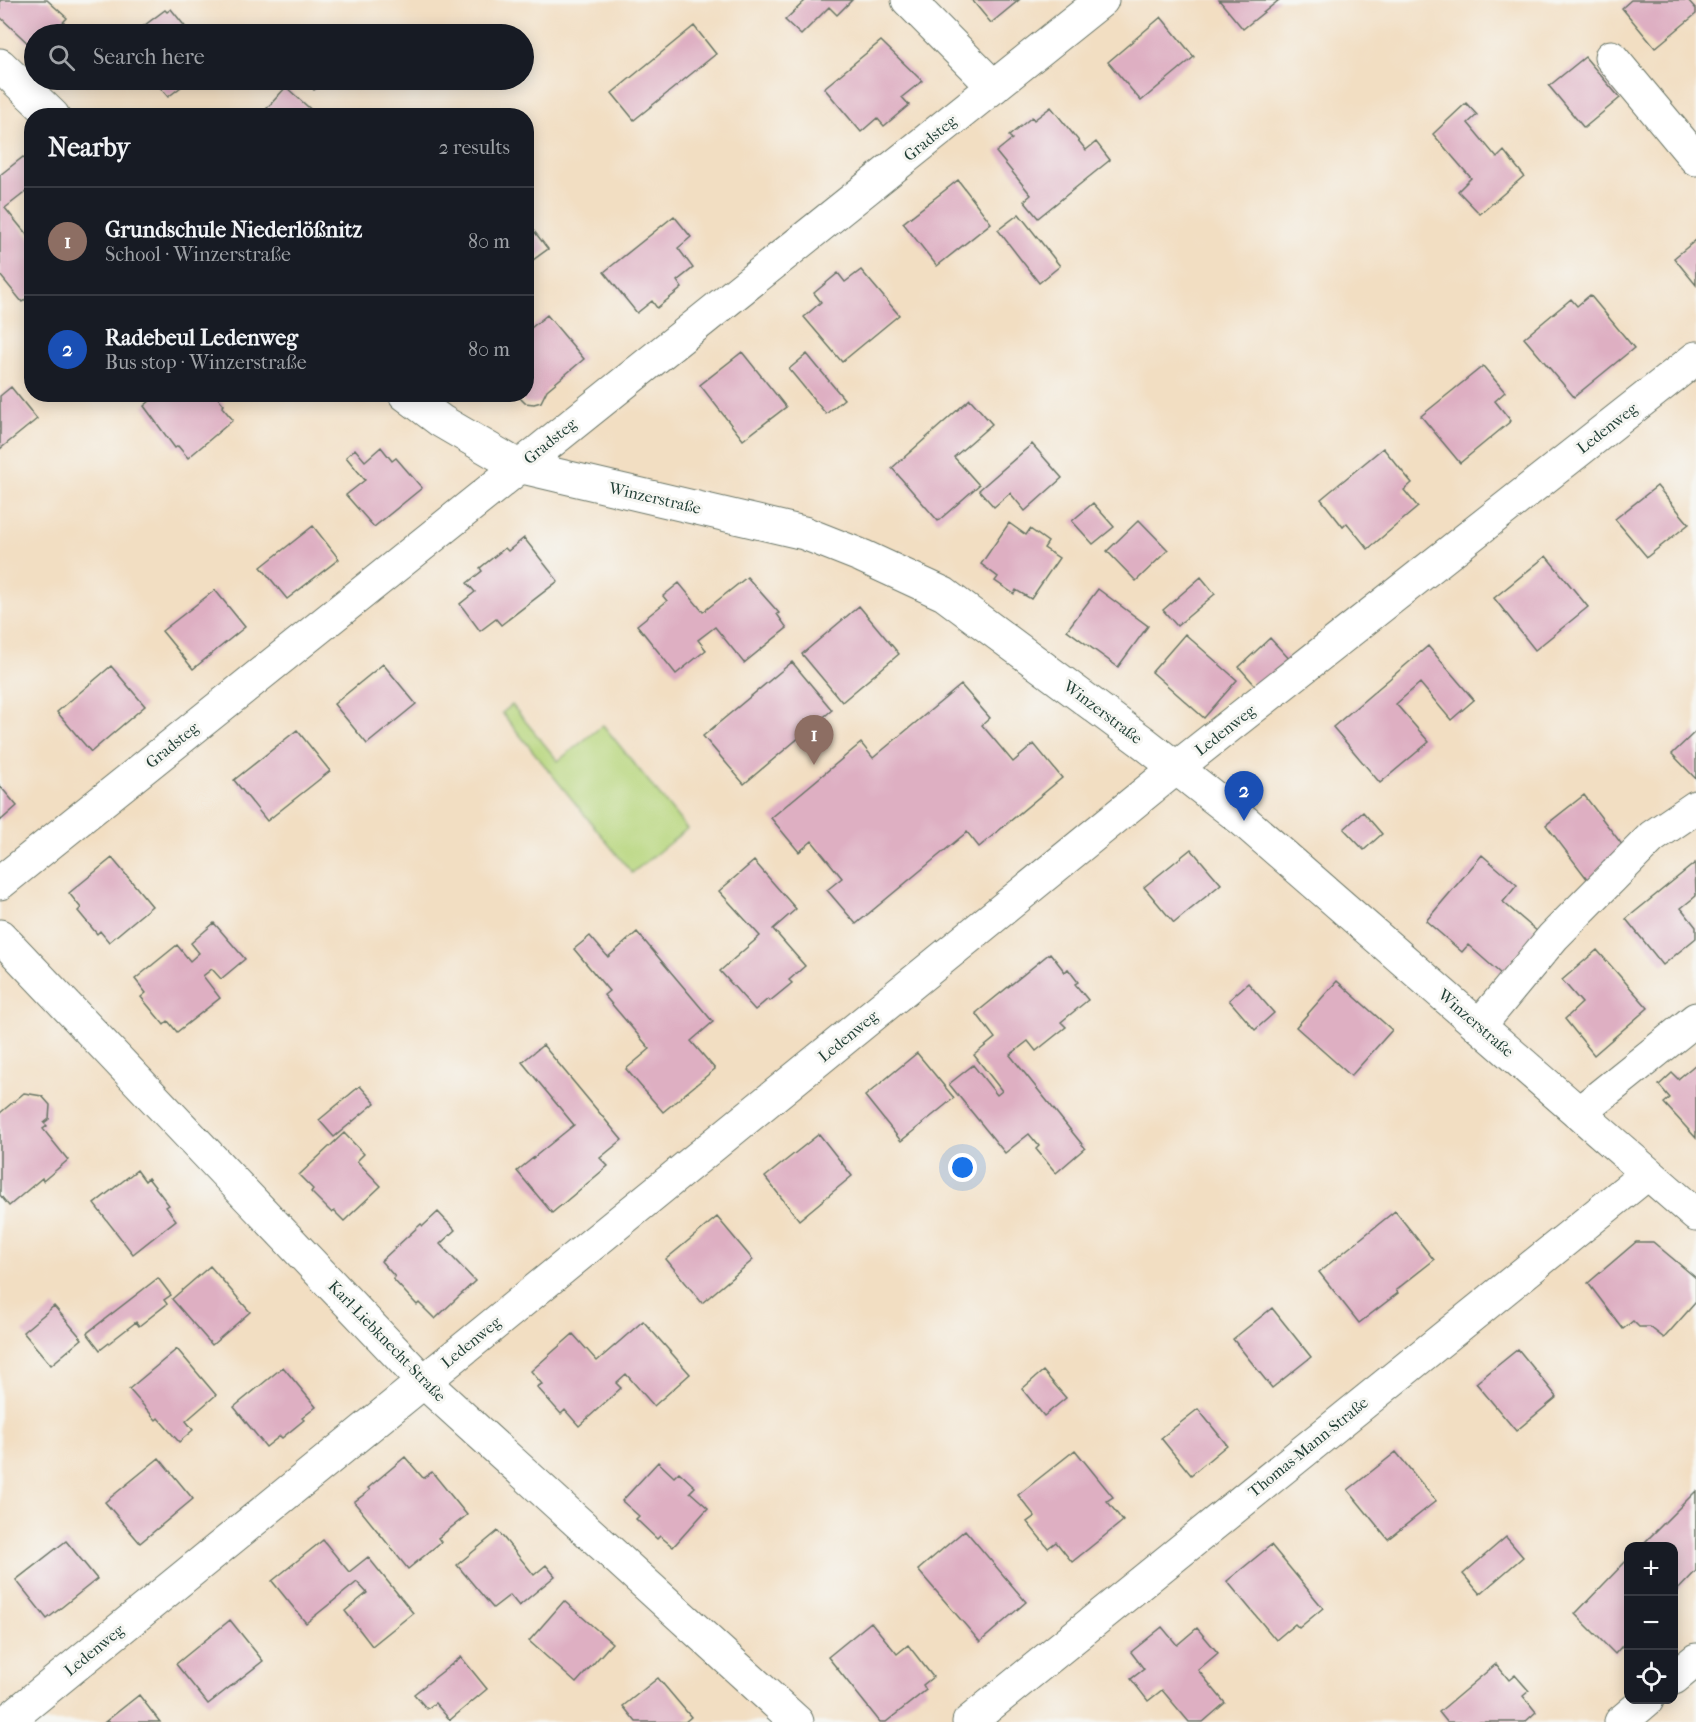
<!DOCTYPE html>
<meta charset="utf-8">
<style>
:root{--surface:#171b24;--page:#242831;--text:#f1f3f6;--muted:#9ea1a6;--line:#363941;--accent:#db2777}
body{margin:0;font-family:"IM FELL French Canon",serif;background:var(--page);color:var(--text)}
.controls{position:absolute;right:18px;bottom:18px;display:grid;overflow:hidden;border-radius:12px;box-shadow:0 3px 15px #0003}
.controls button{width:54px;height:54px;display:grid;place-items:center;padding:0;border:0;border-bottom:2px solid var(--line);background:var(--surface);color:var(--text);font:30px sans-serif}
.you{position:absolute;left:963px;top:1168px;width:21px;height:21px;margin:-15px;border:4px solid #fff;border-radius:50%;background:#1a73e8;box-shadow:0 0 0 9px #1a73e833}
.badge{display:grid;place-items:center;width:39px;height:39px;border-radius:50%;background:var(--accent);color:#fff;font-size:20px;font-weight:700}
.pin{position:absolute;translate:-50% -50px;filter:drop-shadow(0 2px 3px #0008)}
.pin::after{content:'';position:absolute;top:32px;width:21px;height:18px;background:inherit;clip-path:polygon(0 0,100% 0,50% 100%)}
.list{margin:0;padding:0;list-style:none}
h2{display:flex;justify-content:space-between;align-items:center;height:78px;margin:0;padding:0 24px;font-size:26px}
h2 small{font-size:20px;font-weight:400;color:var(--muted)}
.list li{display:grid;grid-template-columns:39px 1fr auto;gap:18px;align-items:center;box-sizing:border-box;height:108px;padding:0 24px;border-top:2px solid var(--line)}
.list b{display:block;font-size:22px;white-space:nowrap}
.list p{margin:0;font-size:20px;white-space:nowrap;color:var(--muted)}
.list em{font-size:20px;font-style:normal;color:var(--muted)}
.icon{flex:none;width:33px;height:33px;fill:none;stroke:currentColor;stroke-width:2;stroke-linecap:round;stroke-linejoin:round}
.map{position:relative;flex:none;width:1696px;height:1722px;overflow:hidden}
.search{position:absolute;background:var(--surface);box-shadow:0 3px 15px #0003;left:24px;top:24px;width:510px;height:66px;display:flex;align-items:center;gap:15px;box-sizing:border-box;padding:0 21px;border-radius:33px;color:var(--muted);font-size:22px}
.panel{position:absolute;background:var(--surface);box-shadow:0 3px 15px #0003;left:24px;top:108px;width:510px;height:294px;border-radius:24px}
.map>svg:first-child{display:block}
</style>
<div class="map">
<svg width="1696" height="1722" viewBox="0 0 1696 1722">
<rect width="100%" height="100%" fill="#f6f6f2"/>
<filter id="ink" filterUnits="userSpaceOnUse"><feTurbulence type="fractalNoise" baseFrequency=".0167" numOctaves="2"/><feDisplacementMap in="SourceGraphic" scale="12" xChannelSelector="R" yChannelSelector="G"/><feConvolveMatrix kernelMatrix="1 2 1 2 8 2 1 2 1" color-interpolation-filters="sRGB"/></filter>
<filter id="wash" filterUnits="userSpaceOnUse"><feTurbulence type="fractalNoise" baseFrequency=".008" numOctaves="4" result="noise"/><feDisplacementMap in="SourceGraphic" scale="24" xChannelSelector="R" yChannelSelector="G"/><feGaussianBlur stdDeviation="1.35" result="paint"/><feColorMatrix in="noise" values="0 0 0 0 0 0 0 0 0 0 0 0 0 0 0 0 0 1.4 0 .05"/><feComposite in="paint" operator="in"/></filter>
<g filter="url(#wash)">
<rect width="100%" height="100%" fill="#f2dec2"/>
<path fill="#b7d67d" stroke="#6b8a58" stroke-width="1.5" d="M512,705L558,761L603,725L687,829L632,873L502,713Z"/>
<g id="blocks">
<path fill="#deafc2" d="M0,0H47L67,18L52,34H34V49L0,17Z
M806,0H852L837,15L829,7L801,35L785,20Z
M972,0H1019L991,23Z
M1219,0H1279L1243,29Z
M1631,0H1688L1696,9V14L1655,48L1622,8Z
M171,9L191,34H133L165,10L167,12Z
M1161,17L1194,57L1141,101L1108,62Z
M694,26L716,54L634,120L612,93Z
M881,41L922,81L902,97L909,105L884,126L877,118L861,132L824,88Z
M1585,57L1620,98L1584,128L1549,86Z
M154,80H190L168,97Z
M306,80H328L314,90Z
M286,87L318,116H260Z
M1466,103L1477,115L1468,123L1497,158L1504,151L1524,176L1480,214L1458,191L1471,178L1433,134Z
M1051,107L1086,150L1096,142L1110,160L1038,218L1024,201L1031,195L996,152L1012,139L1009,136L1032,117L1034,120Z
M23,157L32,167V187L5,208L32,241V294L22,302L0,275V175Z
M958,180L991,223L937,266L903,223Z
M1019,214L1060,266L1039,283L998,230Z
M674,216L691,237L678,248L693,268L677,281L682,288L657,308L652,301L637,313L604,272Z
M530,226L548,249L526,265V229Z
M1696,240V285L1674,258Z
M861,270L899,315L842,362L804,317L821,302L814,293L838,273L845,282Z
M1590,295L1634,348L1574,397L1524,338L1571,299L1577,306Z
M547,315L584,359L547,390L541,402L534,404L525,403L516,394H526V332Z
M742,352L786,407L743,440L700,385Z
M807,354L844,399L826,414L789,369Z
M1483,366L1505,392L1495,401L1511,421L1460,463L1421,416Z
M11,387L37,419L0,449V396Z
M158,394H215L224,405L222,407L233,420L188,458L178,446L175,448L144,406Z
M970,399L992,424L954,457L979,485L938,521L892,468Z
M1032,444L1062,478L1025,511L1010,493L994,507L979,490Z
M381,447L392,461L396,458L422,488L374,527L346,495L365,480L346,457L355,449L365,461Z
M1383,448L1412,483L1404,490L1418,507L1368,549L1347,523L1343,527L1321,499Z
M1657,486L1689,524L1647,557L1615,519Z
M1093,503L1114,527L1093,544L1072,521Z
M1139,520L1168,550L1136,581L1107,551Z
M1009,523L1026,535L1030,529L1048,542L1044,548L1059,558L1031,599L1016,590L1014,594L995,581L998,577L981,564Z
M313,526L339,559L287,599L261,567Z
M524,538L558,581L501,625L496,619L480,631L460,604L475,592L467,583L482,571L480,568L505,548L508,551Z
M1546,556L1588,607L1535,650L1494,598Z
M747,577L779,613L777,614L787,628L744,663L715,627L698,640L706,650L676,674L637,625L667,601L663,596L679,583L703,612Z
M1201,577L1215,594L1177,626L1163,610Z
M1098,589L1148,626L1118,667L1067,630Z
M215,590L245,627L193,669L162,631Z
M859,606L899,654L842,702L802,654Z
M1185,634L1237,680L1204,718L1152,672Z
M1270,638L1293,663L1261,692L1239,667Z
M1428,646L1474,700L1451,720L1420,683L1396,704L1429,742L1380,783L1333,727Z
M792,662L832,710L744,784L703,736Z
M383,664L416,704L367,744L334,704Z
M111,666L145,706L91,752L57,712Z
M961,685L990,718L982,725L1013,762L1034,744L1062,778L979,847L967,832L856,924L827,890L842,878L812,841L799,852L771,818L861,743L873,758Z
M297,730L330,771L267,821L234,780Z
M1696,731V779L1672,754Z
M0,786L17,806L0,821Z
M1584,795L1627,851L1588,880L1546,825Z
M1363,812L1382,834L1364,850L1344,829Z
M1191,849L1221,884L1174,923L1144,887Z
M1482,855L1517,885L1503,902L1538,932L1501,974L1468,945L1462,952L1426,921Z
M112,858L152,906L109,942L100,931L97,934L78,911L81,908L69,893Z
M754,861L796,909L773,929L805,966L789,980L792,983L770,1001L768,999L755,1010L720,971L760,936L719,891Z
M1695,863L1696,896L1681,908L1696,927V938L1663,965L1626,919Z
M214,923L245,959L221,979L212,969L203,976L220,998L177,1032L168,1021L164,1025L141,997L146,993L135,979L177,945L190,961L199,953L191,943Z
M637,932L713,1022L691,1041L715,1069L663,1112L626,1069L650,1049L604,995L609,991L574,949L590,936L608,957Z
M1597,950L1648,1008L1594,1055L1565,1019L1582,1003L1562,980Z
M1050,953L1065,972L1068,969L1078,982L1075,984L1088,1000L1061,1022L1066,1027L1036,1051L1028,1041L1010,1055L1085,1148L1056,1173L1036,1149L1039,1146L1029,1134L1005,1153L949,1084L973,1065L997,1095L1002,1091L974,1055L995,1038L976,1013Z
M1337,981L1392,1030L1351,1076L1296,1027Z
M1248,983L1274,1013L1255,1030L1229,1000Z
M543,1045L622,1140L600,1158L608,1166L552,1213L517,1171L574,1125L522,1062Z
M917,1053L954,1098L901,1141L865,1096Z
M1696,1064V1138L1664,1103L1670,1098L1659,1085L1672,1073L1678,1079Z
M360,1086L375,1103L334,1137L319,1120Z
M24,1093L42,1096L50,1105L49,1119L44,1123L47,1126L43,1129L68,1160L43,1181L42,1178L9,1206L0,1195V1113Z
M344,1133L364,1154L357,1161L381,1186L344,1221L334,1211L332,1213L311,1192L313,1189L299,1175Z
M819,1134L852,1176L799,1220L765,1177Z
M137,1170L145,1181L148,1178L169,1205L166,1207L176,1220L133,1254L94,1204Z
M1395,1211L1434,1260L1396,1290L1398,1293L1359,1323L1319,1272Z
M438,1212L455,1230L440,1244L475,1281L435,1319L419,1303L417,1305L393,1279L395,1277L381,1261L421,1224L423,1226Z
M717,1217L753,1260L702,1303L666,1259Z
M1636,1242H1653L1696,1278V1302L1664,1338L1650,1327H1639L1633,1321L1623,1329L1588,1283Z
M210,1266L250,1312L212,1345L172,1299Z
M158,1278L171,1295L164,1300L167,1304L139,1326L136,1322L100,1350L87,1333Z
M54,1306L82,1339L51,1365L23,1332Z
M1272,1308L1311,1357L1272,1388L1233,1339Z
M643,1321L690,1374L654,1406L626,1374L616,1383L621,1388L579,1426L565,1410L561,1414L537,1387L542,1384L531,1371L573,1334L597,1361Z
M177,1349L216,1395L186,1421L193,1430L179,1442L158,1418L156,1420L129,1389Z
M1518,1349L1557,1397L1516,1431L1476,1383Z
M283,1367L316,1407L302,1418L304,1420L282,1438L280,1436L266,1447L234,1407Z
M1043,1371L1066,1398L1044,1416L1022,1389Z
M1198,1409L1227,1445L1191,1475L1161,1438Z
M1075,1450L1113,1497L1107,1501L1123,1521L1072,1562L1056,1542L1048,1548L1027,1522L1035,1516L1018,1495Z
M1396,1452L1436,1501L1388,1539L1348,1490Z
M405,1457L423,1478L432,1472L467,1515L438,1538L441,1542L408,1569L354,1502L370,1490L368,1488Z
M159,1458L193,1499L140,1543L105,1502Z
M658,1462L674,1477L679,1472L695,1487L690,1492L708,1508L673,1547L660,1536L657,1539L636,1519L639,1516L622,1501Z
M1696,1491V1571L1674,1594V1546H1641Z
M965,1530L1026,1602L980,1642L918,1570Z
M498,1531L534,1575L546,1565L555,1576L519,1606L510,1595L493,1608L457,1565Z
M1506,1537L1523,1557L1480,1594L1463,1574Z
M323,1540L349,1572L368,1557L413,1613L372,1646L345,1611L367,1593L357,1582L306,1623L272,1581Z
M66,1541L97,1579L47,1619L16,1580Z
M1271,1545L1323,1608L1299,1628L1295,1624L1276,1640L1227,1581Z
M1628,1559V1639L1615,1654L1575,1614Z
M564,1601L612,1643L576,1683L529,1641Z
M230,1620L263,1661L208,1704L176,1664Z
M871,1622L897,1654L908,1645L933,1677L923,1685L926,1690L886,1722H880L828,1657Z
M1162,1627L1177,1645L1197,1628L1218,1653L1198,1670L1225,1703L1203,1722H1189L1162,1690L1148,1701L1131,1679L1144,1669L1131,1652Z
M461,1657L487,1689L450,1720L435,1703L427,1709L414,1694Z
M1496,1664L1509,1680L1515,1675L1529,1691L1523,1696L1536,1712L1525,1722H1447L1439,1712Z
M658,1678L691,1717L685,1722H636L623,1706Z
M139,1695L160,1722H105Z"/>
</g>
</g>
<g filter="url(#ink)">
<use href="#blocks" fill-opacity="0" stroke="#697566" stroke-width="1.5"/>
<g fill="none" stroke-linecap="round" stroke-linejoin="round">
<defs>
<path id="minor" d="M908,0L994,87
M1611,57L1696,159
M0,65L53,116
M405,394L441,421L518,466L804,533L862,556L944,594L1143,742L1244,821L1696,1215
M0,883L1102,0
M0,936L423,1381L797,1722
M1479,1026L1553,937L1652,837L1696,807
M1579,1113L1696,1019
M1674,1678L1696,1660
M6,1722L1176,768L1696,358
M969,1722L1648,1173
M1621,1722L1647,1700"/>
</defs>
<use href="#minor" stroke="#697566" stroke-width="35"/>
<use href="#minor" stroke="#fff" stroke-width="33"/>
</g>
</g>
<g text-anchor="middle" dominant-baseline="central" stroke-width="6" stroke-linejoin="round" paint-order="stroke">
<g font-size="16" fill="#1f3d34" stroke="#f6f6f2">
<text transform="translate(930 138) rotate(-39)">Gradsteg</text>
<text transform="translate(1607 428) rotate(-38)">Ledenweg</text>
<text transform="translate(550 441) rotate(-39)">Gradsteg</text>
<text transform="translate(655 498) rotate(13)">Winzerstraße</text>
<text transform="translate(1103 712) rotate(37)">Winzerstraße</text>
<text transform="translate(1225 730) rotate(-38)">Ledenweg</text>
<text transform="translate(172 745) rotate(-39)">Gradsteg</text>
<text transform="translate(1476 1023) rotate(41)">Winzerstraße</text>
<text transform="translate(848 1036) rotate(-39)">Ledenweg</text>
<text transform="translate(387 1341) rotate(46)">Karl-Liebknecht-Straße</text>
<text transform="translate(471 1342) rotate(-39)">Ledenweg</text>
<text transform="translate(1308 1447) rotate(-39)">Thomas-Mann-Straße</text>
<text transform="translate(94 1650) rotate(-39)">Ledenweg</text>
</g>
</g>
</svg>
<div class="controls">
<button>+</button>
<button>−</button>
<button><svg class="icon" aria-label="locate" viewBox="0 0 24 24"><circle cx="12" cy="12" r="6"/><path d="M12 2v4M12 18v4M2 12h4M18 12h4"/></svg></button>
</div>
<div class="you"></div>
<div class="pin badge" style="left:814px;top:765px;background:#8d6e63">1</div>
<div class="pin badge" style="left:1244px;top:821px;background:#1a4fb4">2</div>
<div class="search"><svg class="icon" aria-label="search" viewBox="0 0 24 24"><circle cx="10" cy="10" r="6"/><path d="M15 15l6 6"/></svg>Search here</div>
<section class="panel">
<h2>Nearby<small>2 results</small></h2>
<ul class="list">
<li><span class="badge" style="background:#8d6e63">1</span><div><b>Grundschule Niederlößnitz</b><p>School · Winzerstraße</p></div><em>80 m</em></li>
<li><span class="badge" style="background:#1a4fb4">2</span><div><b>Radebeul Ledenweg</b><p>Bus stop · Winzerstraße</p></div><em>80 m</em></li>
</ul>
</section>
</div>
